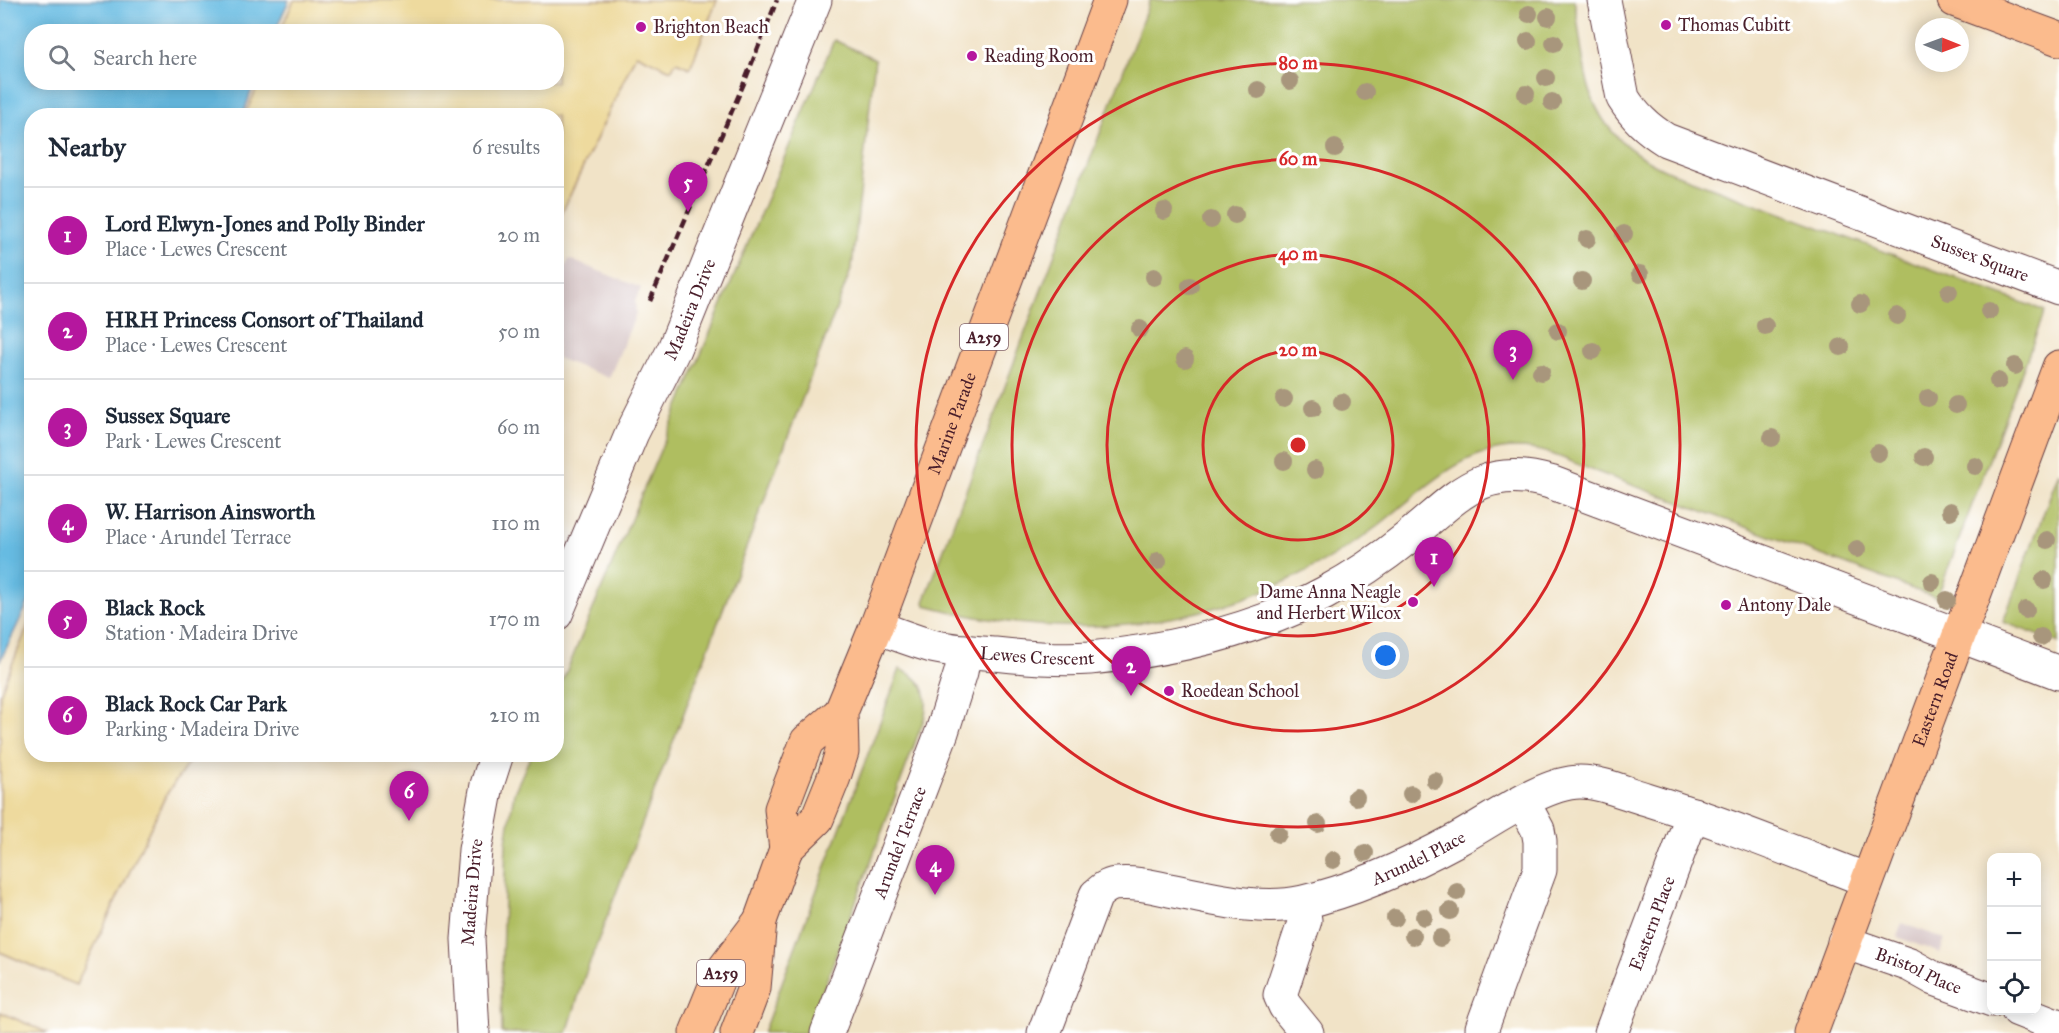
<!DOCTYPE html>
<meta charset="utf-8">
<style>
:root{--surface:#fff;--page:#f2f2f3;--text:#1f2937;--muted:#747a83;--line:#e0e1e3;--accent:#b5179e}
body{margin:0;font-family:"IM FELL Great Primer",serif;background:var(--page);color:var(--text)}
.controls{position:absolute;right:18px;bottom:18px;display:grid;overflow:hidden;border-radius:12px;box-shadow:0 3px 15px #0003}
.controls button{width:54px;height:54px;display:grid;place-items:center;padding:0;border:0;border-bottom:2px solid var(--line);background:var(--surface);color:var(--text);font:30px sans-serif}
.compass{position:absolute;left:1915px;top:18px;width:54px;height:54px;border-radius:50%;background:var(--surface);box-shadow:0 3px 15px #0003;rotate:91deg}
.you{position:absolute;left:1386px;top:656px;width:21px;height:21px;margin:-15px;border:4px solid #fff;border-radius:50%;background:#1a73e8;box-shadow:0 0 0 9px #1a73e833}
.badge{display:grid;place-items:center;width:39px;height:39px;border-radius:50%;background:var(--accent);color:#fff;font-size:20px;font-weight:700}
.pin{position:absolute;translate:-50% -50px;filter:drop-shadow(0 2px 3px #0008)}
.pin::after{content:'';position:absolute;top:32px;width:21px;height:18px;background:inherit;clip-path:polygon(0 0,100% 0,50% 100%)}
.list{margin:0;padding:0;list-style:none}
h2{display:flex;justify-content:space-between;align-items:center;height:78px;margin:0;padding:0 24px;font-size:26px}
h2 small{font-size:20px;font-weight:400;color:var(--muted)}
.list li{display:grid;grid-template-columns:39px 1fr auto;gap:18px;align-items:center;box-sizing:border-box;height:96px;padding:0 24px;border-top:2px solid var(--line)}
.list b{display:block;font-size:22px;white-space:nowrap}
.list p{margin:0;font-size:20px;white-space:nowrap;color:var(--muted)}
.list em{font-size:20px;font-style:normal;color:var(--muted)}
.icon{flex:none;width:33px;height:33px;fill:none;stroke:currentColor;stroke-width:2;stroke-linecap:round;stroke-linejoin:round}
.map{position:relative;flex:none;width:2059px;height:1033px;overflow:hidden}
.search{position:absolute;background:var(--surface);box-shadow:0 3px 15px #0003;left:24px;top:24px;width:540px;height:66px;display:flex;align-items:center;gap:15px;box-sizing:border-box;padding:0 21px;border-radius:24px;color:var(--muted);font-size:22px}
.panel{position:absolute;background:var(--surface);box-shadow:0 3px 15px #0003;left:24px;top:108px;width:540px;height:654px;border-radius:24px}
.map>svg:first-child{display:block}
</style>
<div class="map">
<svg width="2059" height="1033" viewBox="0 0 2059 1033">
<rect width="100%" height="100%" fill="#fff"/>
<filter id="ink" filterUnits="userSpaceOnUse"><feTurbulence type="fractalNoise" baseFrequency=".0167" numOctaves="2"/><feDisplacementMap in="SourceGraphic" scale="12" xChannelSelector="R" yChannelSelector="G"/><feConvolveMatrix kernelMatrix="1 2 1 2 8 2 1 2 1" color-interpolation-filters="sRGB"/></filter>
<filter id="wash" filterUnits="userSpaceOnUse"><feTurbulence type="fractalNoise" baseFrequency=".008" numOctaves="4" result="noise"/><feDisplacementMap in="SourceGraphic" scale="24" xChannelSelector="R" yChannelSelector="G"/><feGaussianBlur stdDeviation="1.35" result="paint"/><feColorMatrix in="noise" values="0 0 0 0 0 0 0 0 0 0 0 0 0 0 0 0 0 1.4 0 .05"/><feComposite in="paint" operator="in"/></filter>
<g filter="url(#wash)">
<rect width="100%" height="100%" fill="#f1e3c7"/>
<path fill="#d2bfc0" d="M569,259L641,288L635,301L636,314L609,378L557,358V286Z
M1902,923L1945,939L1940,953L1897,937Z"/>
<path fill="#afbe61" stroke="#7c6e46" stroke-width="1.5" d="M1150,0H1574C1580,29 1581,59 1589,87C1601,133 1636,158 1678,175L2045,311L1937,598L1592,470C1568,461 1545,448 1518,448C1458,447 1416,498 1371,531C1346,550 1318,566 1289,580C1174,634 1046,639 925,605L924,602Z
M834,40L875,59L852,267L584,978L567,1033H502L501,987L506,842L514,793L531,755L556,754L557,694Z
M2059,472V643L2003,622Z
M900,669C923,679 929,691 925,716L807,1033H763Z"/>
<path fill="#eeda9e" stroke="#9c7c64" stroke-width="1.5" d="M294,0H717L690,68L676,62L671,70L636,54L557,223L556,116L245,115L259,83L556,82V32L280,31Z
M31,619L32,754L194,755L166,795L76,985L0,952V694Z
M0,1012L48,1033H0Z"/>
<path fill="#66bbe2" stroke="#586d86" stroke-width="1.5" d="M0,0H289L275,31L32,32V82L254,83L243,115L32,116L31,597L0,661Z"/>
</g>
<g filter="url(#ink)">
<g fill="none" stroke-linecap="round" stroke-linejoin="round">
<defs>
<g id="minor">
<path id="s1" d="M1604,0L1623,98C1635,117 1647,128 1666,140L2059,288"/>
<path id="s2" d="M556,614L632,433L674,349L815,0"/>
<path id="s3" d="M876,627C894,633 913,641 932,646C952,651 974,652 995,654C1022,657 1063,660 1090,658C1171,650 1253,632 1325,593C1354,577 1381,559 1407,538C1457,498 1480,462 1550,482L2059,673"/>
<path d="M1302,903L1305,920L1280,995L1285,1006L1307,1033"/>
<path id="s4" d="M1844,942L1910,965L1935,979L1992,1000"/>
<path d="M2018,1010L2059,1026"/>
<path d="M1482,1028L1540,870V841L1538,830L1523,802"/>
<path id="s5" d="M473,1033L468,939L475,850L487,785L497,754"/>
<path id="s6" d="M827,1033L942,732L961,672L965,651"/>
<path id="s7" d="M1044,1033L1096,895C1102,890 1107,885 1115,884C1133,882 1151,886 1169,890C1211,898 1260,912 1303,902C1357,890 1410,865 1458,839C1491,821 1544,782 1580,782C1602,782 1625,793 1646,799C1721,822 1794,852 1867,880"/>
<path id="s8" d="M1611,1033L1693,814"/>
</g>
<g id="major">
<path d="M1954,0L2059,39"/>
<path d="M786,849L781,809L807,741L841,712"/>
<path d="M696,1033L720,974L760,921"/>
<path id="s9" d="M737,1033L754,988L760,921L786,849L817,819L834,777L842,752L841,712L876,627L1110,0"/>
<path id="s10" d="M1811,1033L2059,367"/>
</g>
</defs>
<use href="#minor" stroke="#633c42" stroke-width="35"/>
<use href="#major" stroke="#633c42" stroke-width="35"/>
<use href="#minor" stroke="#fff" stroke-width="33"/>
<use href="#major" stroke="#fbbb8d" stroke-width="33"/>
<path stroke="#4a1f2b" stroke-width="4.5" stroke-dasharray="9 4.5" stroke-linecap="butt" d="M650,301L744,83L777,0"/>
</g>
<g fill="#a8967c">
<circle cx="1529" cy="14" r="9"/>
<circle cx="1548" cy="17" r="9"/>
<circle cx="1528" cy="41" r="9"/>
<circle cx="1554" cy="43" r="9"/>
<circle cx="1546" cy="78" r="9"/>
<circle cx="1290" cy="81" r="9"/>
<circle cx="1258" cy="90" r="9"/>
<circle cx="1365" cy="92" r="9"/>
<circle cx="1526" cy="94" r="9"/>
<circle cx="1552" cy="102" r="9"/>
<circle cx="1335" cy="148" r="9"/>
<circle cx="1164" cy="211" r="9"/>
<circle cx="1235" cy="215" r="9"/>
<circle cx="1211" cy="220" r="9"/>
<circle cx="1624" cy="234" r="9"/>
<circle cx="1587" cy="239" r="9"/>
<circle cx="1640" cy="274" r="9"/>
<circle cx="1154" cy="277" r="9"/>
<circle cx="1582" cy="281" r="9"/>
<circle cx="1190" cy="286" r="9"/>
<circle cx="1949" cy="292" r="9"/>
<circle cx="1860" cy="304" r="9"/>
<circle cx="1989" cy="311" r="9"/>
<circle cx="1897" cy="316" r="9"/>
<circle cx="1765" cy="326" r="9"/>
<circle cx="1140" cy="329" r="9"/>
<circle cx="1558" cy="331" r="9"/>
<circle cx="1841" cy="347" r="9"/>
<circle cx="1593" cy="351" r="9"/>
<circle cx="1185" cy="359" r="9"/>
<circle cx="2015" cy="366" r="9"/>
<circle cx="1541" cy="372" r="9"/>
<circle cx="1998" cy="381" r="9"/>
<circle cx="1928" cy="398" r="9"/>
<circle cx="1284" cy="399" r="9"/>
<circle cx="1342" cy="402" r="9"/>
<circle cx="1956" cy="405" r="9"/>
<circle cx="1313" cy="408" r="9"/>
<circle cx="1772" cy="438" r="9"/>
<circle cx="1878" cy="453" r="9"/>
<circle cx="1924" cy="457" r="9"/>
<circle cx="1284" cy="461" r="9"/>
<circle cx="1975" cy="466" r="9"/>
<circle cx="1315" cy="470" r="9"/>
<circle cx="1950" cy="511" r="9"/>
<circle cx="2047" cy="540" r="9"/>
<circle cx="1857" cy="549" r="9"/>
<circle cx="1158" cy="561" r="9"/>
<circle cx="2044" cy="580" r="9"/>
<circle cx="1932" cy="582" r="9"/>
<circle cx="1947" cy="600" r="9"/>
<circle cx="2026" cy="610" r="9"/>
<circle cx="2041" cy="637" r="9"/>
<circle cx="1435" cy="781" r="9"/>
<circle cx="1411" cy="794" r="9"/>
<circle cx="1356" cy="797" r="9"/>
<circle cx="1318" cy="824" r="9"/>
<circle cx="1278" cy="834" r="9"/>
<circle cx="1365" cy="853" r="9"/>
<circle cx="1333" cy="860" r="9"/>
<circle cx="1457" cy="892" r="9"/>
<circle cx="1450" cy="911" r="9"/>
<circle cx="1424" cy="917" r="9"/>
<circle cx="1395" cy="918" r="9"/>
<circle cx="1413" cy="936" r="9"/>
<circle cx="1440" cy="938" r="9"/>
</g>
</g>
<g fill="none" stroke="#d62828" stroke-width="3">
<circle cx="1298" cy="445" r="95"/>
<circle cx="1298" cy="445" r="191"/>
<circle cx="1298" cy="445" r="286"/>
<circle cx="1298" cy="445" r="382"/>
</g>
<g fill="#b5179e" stroke="#fff" stroke-width="2">
<circle cx="1666" cy="25" r="6"/>
<circle cx="641" cy="27" r="6"/>
<circle cx="972" cy="56" r="6"/>
<circle cx="1413" cy="602" r="6"/>
<circle cx="1726" cy="605" r="6"/>
<circle cx="1169" cy="691" r="6"/>
</g>
<g text-anchor="middle" dominant-baseline="central" stroke-width="6" stroke-linejoin="round" paint-order="stroke">
<g fill="#fff" stroke="#80626b" stroke-width="1.5">
<rect x="960" y="324" width="48" height="26" rx="4.5"/>
<rect x="697" y="960" width="48" height="26" rx="4.5"/>
</g>
<g font-size="16" font-weight="bold" fill="#4a1f2b">
<text x="984" y="337">A259</text>
<text x="721" y="973">A259</text>
</g>
<g font-size="18" fill="#4a1f2b" stroke="#fff" text-anchor="start">
<text x="1678" y="25">Thomas Cubitt</text>
<text x="653" y="27">Brighton Beach</text>
<text x="984" y="56">Reading Room</text>
<text x="1401" y="592" text-anchor="end">Dame Anna Neagle<tspan x="1401" dy="21">and Herbert Wilcox</tspan></text>
<text x="1738" y="605">Antony Dale</text>
<text x="1181" y="691">Roedean School</text>
</g>
<g font-size="18" fill="#4a1f2b" stroke="#fff">
<text stroke="none"><textPath href="#s1" startOffset="496">Sussex Square</textPath></text>
<text stroke="none"><textPath href="#s2" startOffset="333">Madeira Drive</textPath></text>
<text stroke="none"><textPath href="#s9" startOffset="656">Marine Parade</textPath></text>
<text stroke="none"><textPath href="#s3" startOffset="165">Lewes Crescent</textPath></text>
<text stroke="none"><textPath href="#s10" startOffset="356">Eastern Road</textPath></text>
<text stroke="none"><textPath href="#s6" startOffset="204">Arundel Terrace</textPath></text>
<text stroke="none"><textPath href="#s7" startOffset="484">Arundel Place</textPath></text>
<text stroke="none"><textPath href="#s5" startOffset="141">Madeira Drive</textPath></text>
<text stroke="none"><textPath href="#s8" startOffset="117">Eastern Place</textPath></text>
<text stroke="none"><textPath href="#s4" startOffset="80">Bristol Place</textPath></text>
</g>
</g>
<circle cx="1298" cy="445" r="9" fill="#d62828" stroke="#fff" stroke-width="3"/>
<g font-size="18" text-anchor="middle" font-weight="bold" fill="#d62828" stroke="#fff" stroke-width="6" stroke-linejoin="round" paint-order="stroke">
<text x="1298" y="69">80 m</text>
<text x="1298" y="165">60 m</text>
<text x="1298" y="260">40 m</text>
<text x="1298" y="356">20 m</text>
</g>
</svg>
<div class="controls">
<button>+</button>
<button>−</button>
<button><svg class="icon" aria-label="locate" viewBox="0 0 24 24"><circle cx="12" cy="12" r="6"/><path d="M12 2v4M12 18v4M2 12h4M18 12h4"/></svg></button>
</div>
<svg class="compass" viewBox="-18 -18 36 36"><path d="M0-13l5 13h-10z" fill="#e53935"/><path d="M0 13l5-13h-10z" fill="#747a83"/></svg>
<div class="you"></div>
<div class="pin badge" style="left:1434px;top:587px">1</div>
<div class="pin badge" style="left:1131px;top:696px">2</div>
<div class="pin badge" style="left:1513px;top:380px">3</div>
<div class="pin badge" style="left:935px;top:895px">4</div>
<div class="pin badge" style="left:688px;top:212px">5</div>
<div class="pin badge" style="left:409px;top:821px">6</div>
<div class="search"><svg class="icon" aria-label="search" viewBox="0 0 24 24"><circle cx="10" cy="10" r="6"/><path d="M15 15l6 6"/></svg>Search here</div>
<section class="panel">
<h2>Nearby<small>6 results</small></h2>
<ul class="list">
<li><span class="badge">1</span><div><b>Lord Elwyn-Jones and Polly Binder</b><p>Place · Lewes Crescent</p></div><em>20 m</em></li>
<li><span class="badge">2</span><div><b>HRH Princess Consort of Thailand</b><p>Place · Lewes Crescent</p></div><em>50 m</em></li>
<li><span class="badge">3</span><div><b>Sussex Square</b><p>Park · Lewes Crescent</p></div><em>60 m</em></li>
<li><span class="badge">4</span><div><b>W. Harrison Ainsworth</b><p>Place · Arundel Terrace</p></div><em>110 m</em></li>
<li><span class="badge">5</span><div><b>Black Rock</b><p>Station · Madeira Drive</p></div><em>170 m</em></li>
<li><span class="badge">6</span><div><b>Black Rock Car Park</b><p>Parking · Madeira Drive</p></div><em>210 m</em></li>
</ul>
</section>
</div>
